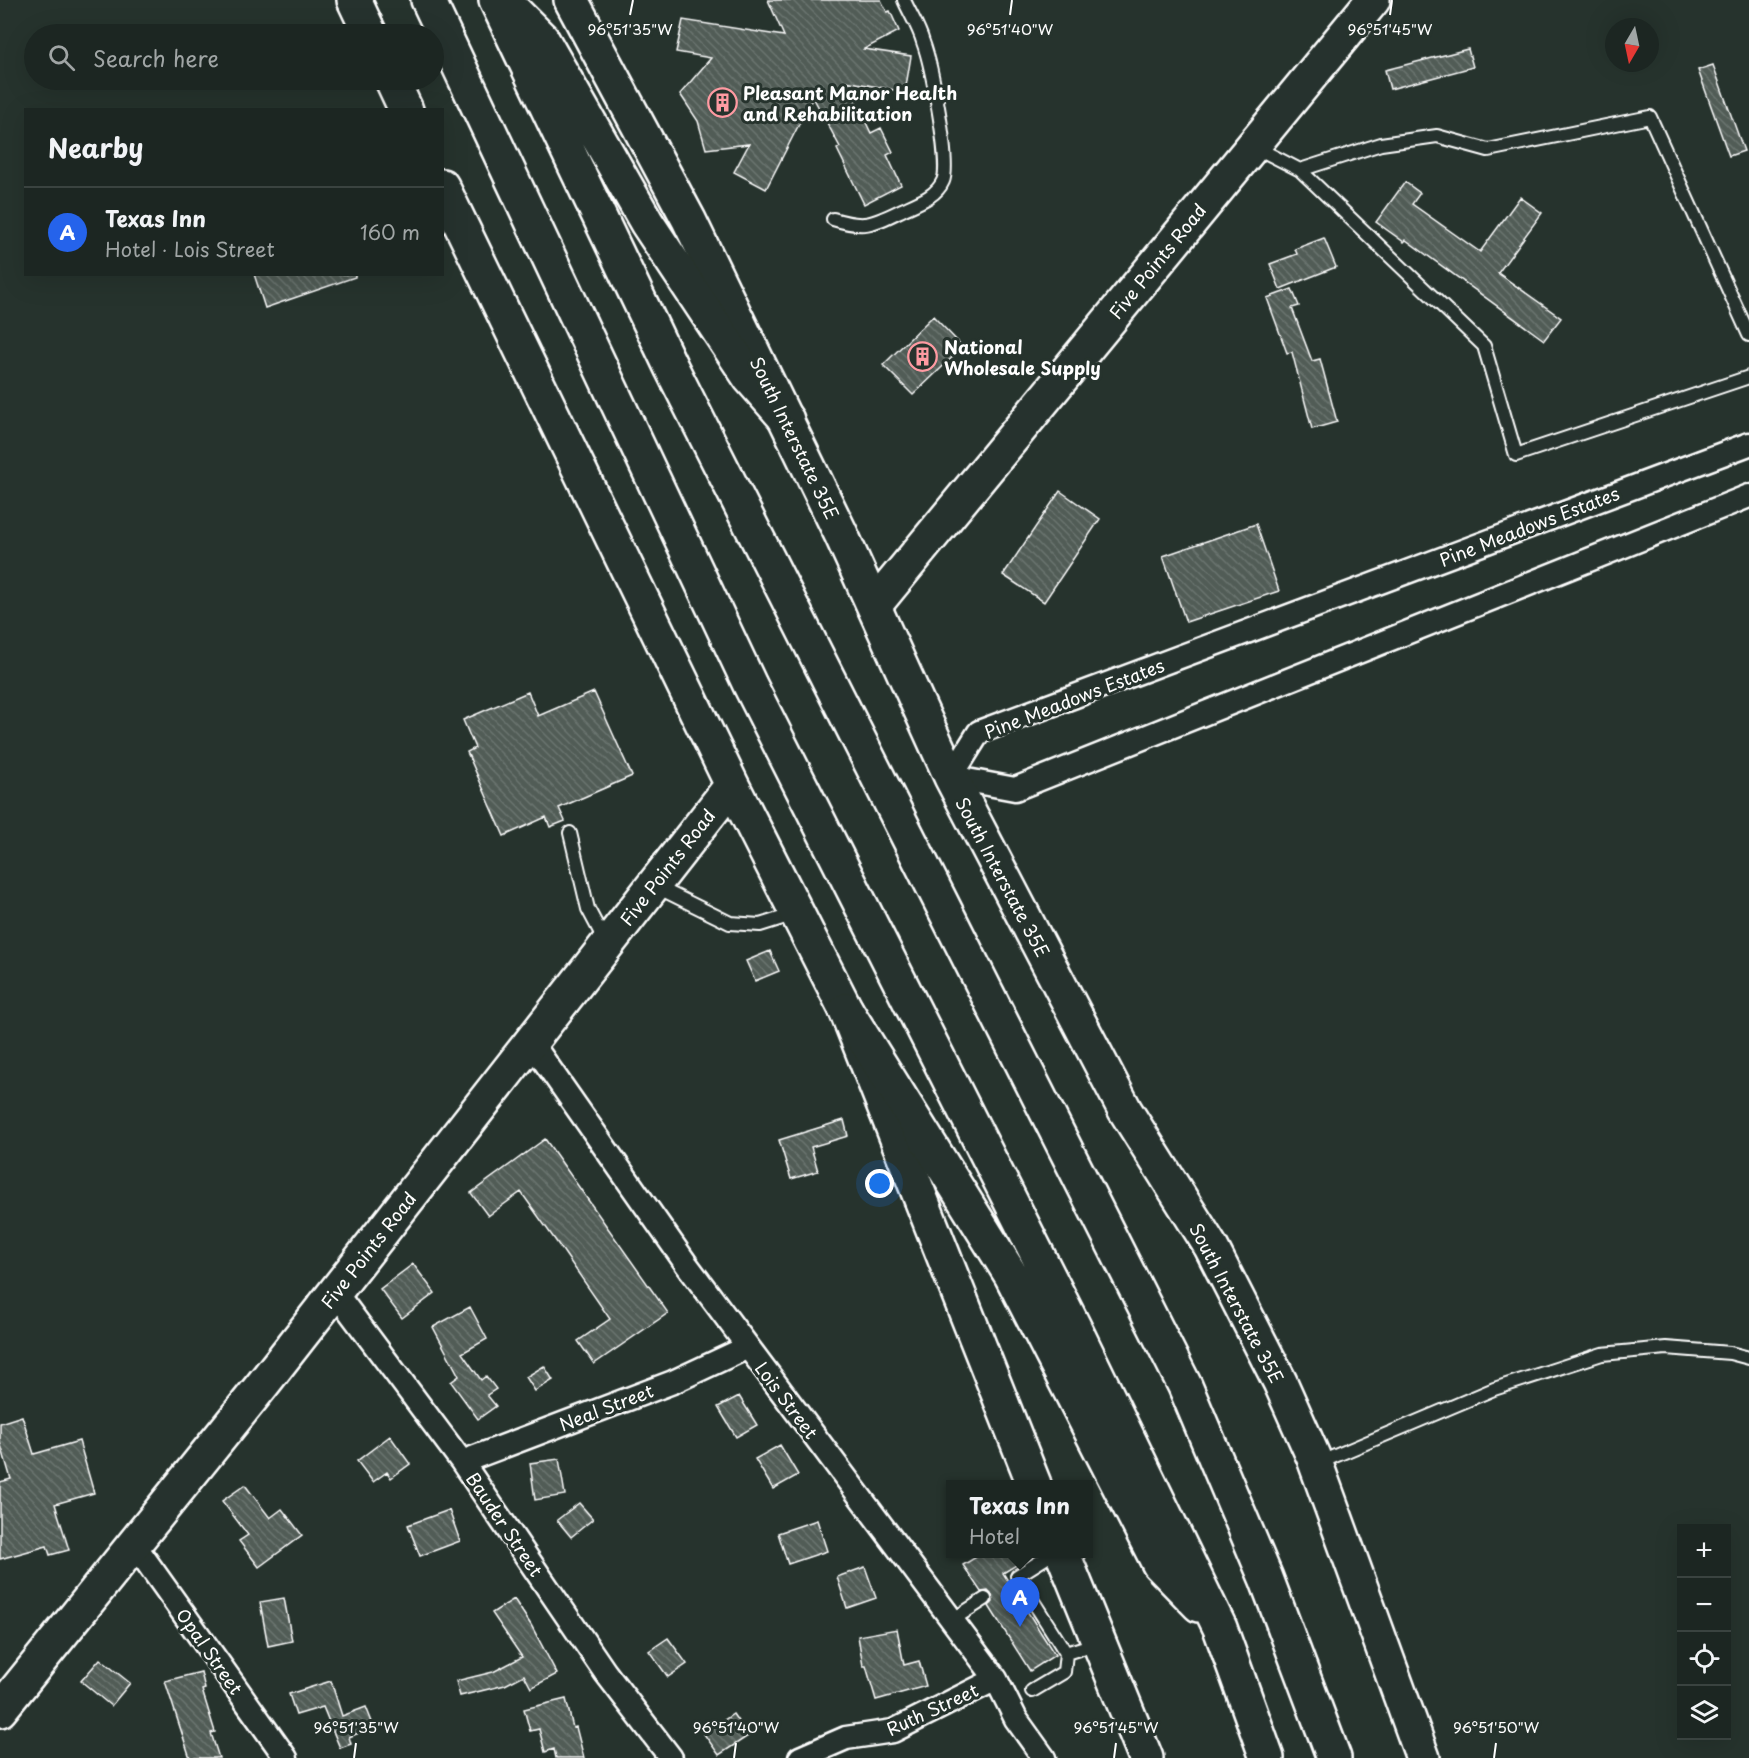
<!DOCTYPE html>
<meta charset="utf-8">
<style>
:root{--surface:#1c2622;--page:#252e2a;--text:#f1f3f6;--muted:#a0a5a5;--line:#3a4340;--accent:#2563eb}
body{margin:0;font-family:"Playpen Sans",sans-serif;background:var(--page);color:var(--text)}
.controls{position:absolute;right:18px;bottom:18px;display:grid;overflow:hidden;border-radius:0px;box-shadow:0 6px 24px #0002}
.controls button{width:54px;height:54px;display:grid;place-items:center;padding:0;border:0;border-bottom:2px solid var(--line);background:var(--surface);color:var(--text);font:30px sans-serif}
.compass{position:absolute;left:1605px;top:18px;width:54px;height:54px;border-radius:50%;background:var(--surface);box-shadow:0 6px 24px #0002;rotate:189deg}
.you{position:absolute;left:880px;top:1184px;width:21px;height:21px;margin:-15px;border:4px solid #fff;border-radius:50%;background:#1a73e8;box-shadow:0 0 0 9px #1a73e833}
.badge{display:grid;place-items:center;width:39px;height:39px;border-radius:50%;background:var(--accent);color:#fff;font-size:20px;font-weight:700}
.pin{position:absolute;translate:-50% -50px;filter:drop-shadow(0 2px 3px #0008)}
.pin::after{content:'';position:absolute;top:32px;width:21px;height:18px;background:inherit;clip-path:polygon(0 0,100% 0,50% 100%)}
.popup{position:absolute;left:946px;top:1480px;width:147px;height:78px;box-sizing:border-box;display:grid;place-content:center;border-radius:0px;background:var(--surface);filter:drop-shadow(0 2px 4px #0005);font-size:20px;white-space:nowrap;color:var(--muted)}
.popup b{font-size:22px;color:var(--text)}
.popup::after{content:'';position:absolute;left:50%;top:100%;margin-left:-12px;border:12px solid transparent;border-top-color:var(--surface)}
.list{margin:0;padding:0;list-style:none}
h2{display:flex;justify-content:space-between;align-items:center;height:78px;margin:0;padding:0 24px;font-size:26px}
h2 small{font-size:20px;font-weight:400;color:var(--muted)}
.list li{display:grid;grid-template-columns:39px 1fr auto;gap:18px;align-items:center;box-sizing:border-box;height:90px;padding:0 24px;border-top:2px solid var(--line)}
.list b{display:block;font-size:22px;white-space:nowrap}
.list p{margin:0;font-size:20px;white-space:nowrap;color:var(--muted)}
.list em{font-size:20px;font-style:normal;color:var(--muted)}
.icon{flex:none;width:33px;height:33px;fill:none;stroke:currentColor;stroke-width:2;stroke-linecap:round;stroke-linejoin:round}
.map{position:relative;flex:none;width:1749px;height:1758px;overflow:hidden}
.search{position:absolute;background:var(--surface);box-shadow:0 6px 24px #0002;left:24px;top:24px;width:420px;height:66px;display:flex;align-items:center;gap:15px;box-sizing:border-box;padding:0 21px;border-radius:33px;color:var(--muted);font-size:22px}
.panel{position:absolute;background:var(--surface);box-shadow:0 6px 24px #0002;left:24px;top:108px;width:420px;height:168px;border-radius:0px}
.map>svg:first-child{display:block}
</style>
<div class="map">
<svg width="1749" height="1758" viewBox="0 0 1749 1758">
<defs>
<pattern id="building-back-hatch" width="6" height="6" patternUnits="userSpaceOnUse" patternTransform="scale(1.5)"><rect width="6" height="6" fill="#515c57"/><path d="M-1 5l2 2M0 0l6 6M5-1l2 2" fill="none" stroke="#6b7470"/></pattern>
</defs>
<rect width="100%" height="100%" fill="#26332d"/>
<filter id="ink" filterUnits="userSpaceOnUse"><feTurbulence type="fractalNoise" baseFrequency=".0167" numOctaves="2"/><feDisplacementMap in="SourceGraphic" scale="12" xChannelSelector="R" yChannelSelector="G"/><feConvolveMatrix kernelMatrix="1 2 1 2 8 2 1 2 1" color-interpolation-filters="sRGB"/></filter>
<g filter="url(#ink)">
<path fill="url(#building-back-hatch)" stroke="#fff" stroke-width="1.5" d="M768,0H881L887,12L890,11L899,31L864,49L911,56L905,92L846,81L871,133L881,128L893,152L887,155L901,185L864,204L837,149L840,147L813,97L766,189L734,172L749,144L706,149L698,121L680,94L711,58L676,52L683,20L784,36Z
M1468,49L1473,67L1390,89L1385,70Z
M1713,65L1744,151L1729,156L1698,70Z
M1405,182L1420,193L1412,204L1480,252L1520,197L1542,213L1498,273L1561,318L1544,340L1406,240L1404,242L1376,222Z
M1324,238L1336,267L1280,289L1270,264L1297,254L1295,249Z
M254,274H355V277L265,308Z
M1292,289L1299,306L1292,308L1312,361L1320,359L1337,422L1312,429L1292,352L1287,353L1267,298Z
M933,316L963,347L913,395L883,365Z
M1060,491L1100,519L1044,602L1003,575Z
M1256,524L1279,591L1186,622L1163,556Z
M528,692L538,716L594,692L632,776L559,808L565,821L550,827L546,817L504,836L467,752L475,748L463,720Z
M770,951L779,971L755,981L746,961Z
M844,1120L848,1136L811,1147L818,1171L791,1179L779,1140Z
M545,1139L668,1313L594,1364L578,1341L610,1319L563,1251L521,1192L488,1216L471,1193Z
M413,1264L435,1293L402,1318L380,1289Z
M470,1307L487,1339L462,1353L481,1380L486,1376L496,1389L487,1395L496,1406L478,1419L451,1382L459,1376L433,1327Z
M544,1366L553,1380L535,1391L526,1377Z
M739,1396L757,1425L736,1437L718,1407Z
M22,1416L34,1454L79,1441L94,1493L55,1504L69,1550L50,1555L47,1546L0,1559V1482L11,1479L0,1442V1423Z
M390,1436L410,1464L391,1478L387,1472L373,1482L357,1461Z
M780,1445L798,1475L773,1489L755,1459Z
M559,1459L565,1495L535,1500L530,1463Z
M245,1485L270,1518L282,1509L302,1535L259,1567L239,1541L248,1535L222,1501Z
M579,1503L593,1519L571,1537L557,1520Z
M449,1510L460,1541L420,1556L408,1525Z
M817,1520L827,1551L788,1564L778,1533Z
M981,1554H1034L1003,1573L1055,1655L1030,1671L989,1606L993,1602L992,1595L988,1591L981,1592L963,1565Z
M865,1567L876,1598L847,1608L837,1577Z
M284,1598L292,1641L268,1646L260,1602Z
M514,1599L531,1625L557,1674L531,1688L524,1675L505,1685L460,1696L456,1681L493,1672L522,1657L492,1613Z
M897,1629L904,1665L919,1661L926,1686L876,1700L866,1666H863L858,1636Z
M668,1638L687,1664L668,1677L649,1651Z
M100,1659L130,1683L111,1706L81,1681Z
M201,1672L205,1689L202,1690L215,1732L211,1733L219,1758H190L165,1681Z
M331,1681L342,1716L366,1707L374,1727L349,1737L351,1744L340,1748L323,1707L296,1715L289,1694Z
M566,1699L573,1728L576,1727L584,1758H556L554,1749L545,1752L539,1729L530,1731L524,1709Z
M733,1714L748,1736L719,1755L704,1734Z"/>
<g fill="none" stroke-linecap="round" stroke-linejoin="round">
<defs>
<path id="lane" d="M1255,147L1300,170L1484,346L1516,455L1749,377
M1300,170L1381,144L1437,136L1488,150L1650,117L1749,335
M833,219C865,229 873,224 902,210C917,203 936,197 943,181C951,164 931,63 923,42C919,27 910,14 904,0
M570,833L588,909L606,943
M655,886L730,923L760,925L795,914
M1316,1464L1494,1389L1602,1354L1666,1348L1730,1353L1749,1358
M1052,1554L1017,1576L1066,1653L1098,1643
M952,1620L985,1599
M1032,1691L1064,1672L1066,1653"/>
<path id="street" d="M1749,444L979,732L951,777L1015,789L1749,496
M531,1042L687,1265L996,1679L1016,1719L1044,1758
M335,1292L462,1462L605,1672L671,1758
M462,1462L673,1382L748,1347
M134,1544L286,1758
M800,1758L846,1738L893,1731L996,1679"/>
<path id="secondary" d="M354,0L370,34
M571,0L689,220L841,534L951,777L1125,1110L1211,1247L1280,1382L1313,1456L1423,1758
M392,80L406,110
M442,186L732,785L846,1010L1034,1484
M874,606L1373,0
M1063,1554L1146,1758
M0,1710L263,1384L732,785"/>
<path id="highway" d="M428,0L750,685L1074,1327L1220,1628L1267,1758
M496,0L672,369L1185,1386L1266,1578L1334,1758
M506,3L542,39L647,223L750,378L787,420
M846,1010L1011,1275L1159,1564L1199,1605"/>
</defs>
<use href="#lane" stroke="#fff" stroke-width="16"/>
<use href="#street" stroke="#fff" stroke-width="27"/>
<use href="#secondary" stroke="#fff" stroke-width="38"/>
<use href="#highway" stroke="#fff" stroke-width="38"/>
<use href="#lane" stroke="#26332d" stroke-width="12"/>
<use href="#street" stroke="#26332d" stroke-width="22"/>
<use href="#secondary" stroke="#26332d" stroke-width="33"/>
<use href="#highway" stroke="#26332d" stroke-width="33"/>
</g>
</g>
<path fill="none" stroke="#fff" stroke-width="2" d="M630,15L633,0M1010,15L1012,0M1390,15L1392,0M354,1758L356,1743M734,1758L736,1743M1114,1758L1116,1743M1494,1758L1496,1743"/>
<defs>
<symbol id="building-ring" viewBox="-11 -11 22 22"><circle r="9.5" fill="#26332d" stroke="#ff9aa2" stroke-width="1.5"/><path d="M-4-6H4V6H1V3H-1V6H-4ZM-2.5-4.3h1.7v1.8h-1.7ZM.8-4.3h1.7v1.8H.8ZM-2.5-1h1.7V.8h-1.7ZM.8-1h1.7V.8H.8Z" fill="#ff9aa2"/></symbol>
</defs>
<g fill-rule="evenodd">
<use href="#building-ring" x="706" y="86" width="33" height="33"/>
<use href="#building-ring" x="906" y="340" width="33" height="33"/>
</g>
<g text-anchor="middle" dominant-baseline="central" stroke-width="6" stroke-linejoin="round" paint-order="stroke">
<g font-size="18" font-weight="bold" fill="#fff" stroke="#26332d" text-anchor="start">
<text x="743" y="92">Pleasant Manor Health<tspan x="743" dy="21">and Rehabilitation</tspan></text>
<text x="944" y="346">National<tspan x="944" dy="21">Wholesale Supply</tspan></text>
</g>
<g font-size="18" fill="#fff" stroke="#26332d">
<text transform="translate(1157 261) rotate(-51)">Five Points Road</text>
<text transform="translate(795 438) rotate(64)">South Interstate 35E</text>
<text transform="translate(1529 526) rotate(-21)">Pine Meadows Estates</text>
<text transform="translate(1074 698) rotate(-21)">Pine Meadows Estates</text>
<text transform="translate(667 867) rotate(-52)">Five Points Road</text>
<text transform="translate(1003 877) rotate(62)">South Interstate 35E</text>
<text transform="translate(368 1250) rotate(-52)">Five Points Road</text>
<text transform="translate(1237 1303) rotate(62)">South Interstate 35E</text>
<text transform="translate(787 1400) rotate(53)">Lois Street</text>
<text transform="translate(606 1407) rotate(-21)">Neal Street</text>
<text transform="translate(505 1524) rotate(56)">Bauder Street</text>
<text transform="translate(210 1651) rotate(55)">Opal Street</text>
<text transform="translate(932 1709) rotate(-25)">Ruth Street</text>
</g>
</g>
<g font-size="15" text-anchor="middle" fill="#fff" stroke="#26332d" stroke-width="6" stroke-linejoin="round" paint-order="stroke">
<text x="630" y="35">96°51'35"W</text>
<text x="1010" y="35">96°51'40"W</text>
<text x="1390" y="35">96°51'45"W</text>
<text x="356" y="1733">96°51'35"W</text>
<text x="736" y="1733">96°51'40"W</text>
<text x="1116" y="1733">96°51'45"W</text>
<text x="1496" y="1733">96°51'50"W</text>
</g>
</svg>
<div class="controls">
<button>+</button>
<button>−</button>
<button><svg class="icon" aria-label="locate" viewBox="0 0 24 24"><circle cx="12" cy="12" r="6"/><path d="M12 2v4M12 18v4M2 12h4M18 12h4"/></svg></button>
<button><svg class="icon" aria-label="layers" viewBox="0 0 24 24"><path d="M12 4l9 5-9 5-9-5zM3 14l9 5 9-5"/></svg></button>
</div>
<svg class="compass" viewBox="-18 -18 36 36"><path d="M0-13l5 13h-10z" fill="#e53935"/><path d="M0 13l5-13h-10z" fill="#a0a5a5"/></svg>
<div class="you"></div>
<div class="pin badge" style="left:1020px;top:1627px">A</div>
<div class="popup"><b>Texas Inn</b>Hotel</div>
<div class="search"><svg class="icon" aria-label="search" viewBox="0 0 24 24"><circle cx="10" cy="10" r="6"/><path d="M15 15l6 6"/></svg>Search here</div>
<section class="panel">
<h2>Nearby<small></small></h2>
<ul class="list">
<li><span class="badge">A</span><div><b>Texas Inn</b><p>Hotel · Lois Street</p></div><em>160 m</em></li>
</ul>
</section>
</div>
